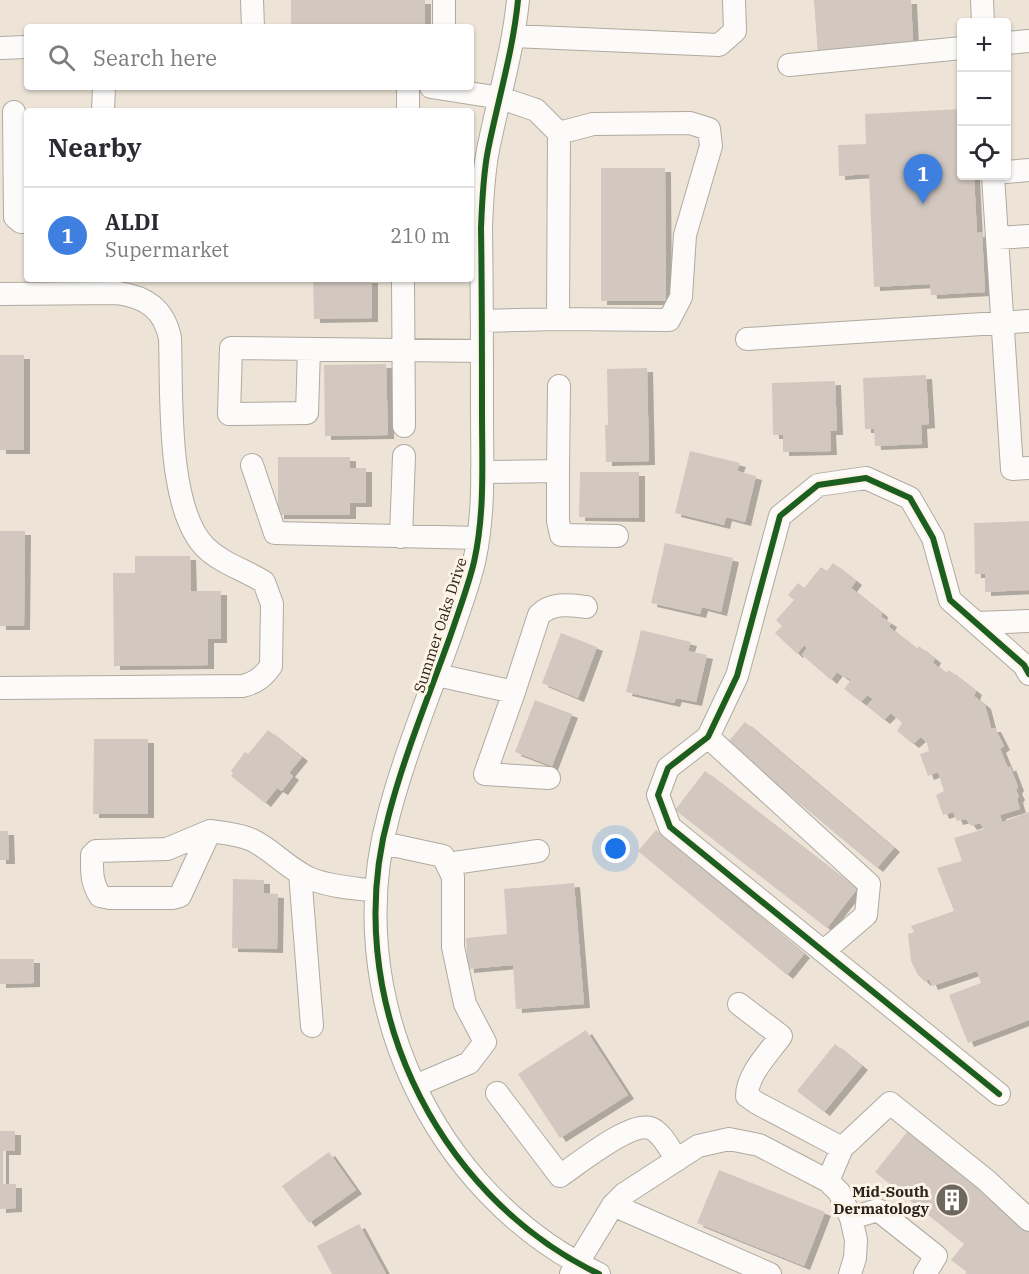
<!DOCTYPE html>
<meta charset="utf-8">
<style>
:root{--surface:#fff;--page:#f7f7f7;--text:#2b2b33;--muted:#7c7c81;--line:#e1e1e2;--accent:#ea580c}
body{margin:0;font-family:"IBM Plex Serif",serif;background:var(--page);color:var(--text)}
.controls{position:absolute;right:18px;top:18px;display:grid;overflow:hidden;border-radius:6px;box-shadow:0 2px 4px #0004}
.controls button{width:54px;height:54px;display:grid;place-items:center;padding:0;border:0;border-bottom:2px solid var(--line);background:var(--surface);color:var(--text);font:30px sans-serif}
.you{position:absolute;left:616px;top:849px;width:21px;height:21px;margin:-15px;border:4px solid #fff;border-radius:50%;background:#1a73e8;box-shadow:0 0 0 9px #1a73e833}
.badge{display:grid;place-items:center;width:39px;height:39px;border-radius:50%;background:var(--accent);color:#fff;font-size:20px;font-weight:700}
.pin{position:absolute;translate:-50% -50px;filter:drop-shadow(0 2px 3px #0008)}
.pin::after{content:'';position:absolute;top:32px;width:21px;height:18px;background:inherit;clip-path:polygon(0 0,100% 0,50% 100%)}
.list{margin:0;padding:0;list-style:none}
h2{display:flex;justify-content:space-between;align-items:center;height:78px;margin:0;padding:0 24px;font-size:26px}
h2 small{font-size:20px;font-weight:400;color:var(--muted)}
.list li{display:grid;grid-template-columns:39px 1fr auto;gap:18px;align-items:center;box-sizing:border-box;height:96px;padding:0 24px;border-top:2px solid var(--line)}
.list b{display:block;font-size:22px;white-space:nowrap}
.list p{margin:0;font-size:20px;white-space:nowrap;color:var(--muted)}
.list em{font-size:20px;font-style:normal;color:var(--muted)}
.icon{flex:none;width:33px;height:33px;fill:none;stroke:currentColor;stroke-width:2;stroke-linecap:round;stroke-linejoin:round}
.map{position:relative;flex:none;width:1029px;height:1274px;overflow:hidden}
.search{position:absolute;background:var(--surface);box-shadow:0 2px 4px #0004;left:24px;top:24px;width:450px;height:66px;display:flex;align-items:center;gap:15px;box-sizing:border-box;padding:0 21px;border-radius:6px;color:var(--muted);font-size:22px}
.panel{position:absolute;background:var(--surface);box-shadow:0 2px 4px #0004;left:24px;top:108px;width:450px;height:174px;border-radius:6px}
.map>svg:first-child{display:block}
</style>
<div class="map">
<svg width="1029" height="1274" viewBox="0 0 1029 1274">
<defs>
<filter id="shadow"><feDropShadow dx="6" dy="4" stdDeviation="0" flood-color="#0004"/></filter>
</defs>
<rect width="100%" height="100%" fill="#ede4d7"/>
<path fill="#d2c8c0" filter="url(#shadow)" d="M291,0H425V27H291Z
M814,0H911L913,41L882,43V52L818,56Z
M962,109V176H974L977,233L982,232L985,292L931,295L930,284L874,287L869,174L839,176L838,145L866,144L865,114Z
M22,155H27V209H23Z
M601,168H665L666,301H601Z
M313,279H372V318L314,319Z
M0,355H24V450H0Z
M386,364L388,435L325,436L324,365Z
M647,368L649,461L606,462L605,425H608L607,369Z
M926,375L929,424L921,425L922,444L875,446L874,429H865L863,378Z
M835,381L837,431H830L831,451L783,452V435H773L772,383Z
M690,451L740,463L737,471L756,476L745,522L726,517L724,525L675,513Z
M278,457H350V468H366V503H350V515H278Z
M580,472H639V518L579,517Z
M1029,521V590L985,592V574H975L974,523Z
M0,531H25L24,626H0Z
M665,543L733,558L721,612L702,607L700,614L651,603Z
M135,556H190L191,591H221V639H208V665L114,666L113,573H135Z
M833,563L856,581L851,588L882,613L881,617L891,623L889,627L917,649L919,646L935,659L933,663L946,673L949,670L976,691L974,696L985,705L991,728H995L1004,746L1000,749L1008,768L1010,766L1018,787L1016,790L1019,796L1017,799L1020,809L1000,815L1002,822L1029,812V1020L968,1043L949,995L981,983L977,971L932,986L929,979L925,982L918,975L911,961L908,934L914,932L911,926L954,911L937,868L962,861L954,838L984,829L980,823L971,826L966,819L957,821L953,812L943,815L936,795L944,791L938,772L928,776L920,754L929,751L927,743L921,737L913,744L897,731L902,723L891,713L884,720L867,706L873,699L867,695L861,702L844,689L851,680L847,677L845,678L837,672L831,680L802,655L807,648L804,645L797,654L775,633L782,626L776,620L794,600L788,595L798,583L804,588L821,567L827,571Z
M641,630L691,642L688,651L707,655L696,702L676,698L674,703L626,692Z
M561,633L597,647L578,698L542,683Z
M535,700L572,714L552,766L515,752Z
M745,722L894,848L877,868L727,743Z
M268,730L302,757L289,773L293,776L282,791L277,788L265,803L231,776L233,773L231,771L245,752L248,754Z
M94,739H148V814H93Z
M705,771L857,889L827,928L675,810Z
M656,830L804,954L787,975L638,851Z
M0,831H8L9,860H0Z
M233,879L264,880V893L278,894L277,949L232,948Z
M574,883L584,1004L516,1009L513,965L468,969L466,938L507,934L504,889Z
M0,959H34V983L0,984Z
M586,1030L628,1095L560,1138L518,1074Z
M835,1044L862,1066L824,1112L797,1091Z
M0,1131H15V1151H3V1184H16V1208L0,1209Z
M908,1131L1029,1228V1274H965L967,1272L951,1260L964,1244L875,1172Z
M329,1152L356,1190L309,1223L282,1186Z
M719,1170L825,1212L804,1266L697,1223Z
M359,1224L386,1274H332L317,1246Z"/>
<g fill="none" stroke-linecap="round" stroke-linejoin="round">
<defs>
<path id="minor" d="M252,0L253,27
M444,0V27
M518,0C513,51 498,100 488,150C483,175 482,202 481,228C482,290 482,351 482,413C482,463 485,513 474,562C468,587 459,610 451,634C430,693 405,753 389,814C339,994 432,1194 599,1274
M982,0L983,22
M513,36L719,45L735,31L734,0
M1006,43L1029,41
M0,48L27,47
M789,65L962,48
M408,87V111
M431,87L501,98L530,108L536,110L559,133L558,319L482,321
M103,111L104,87
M14,112L15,217L21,222H27
M1006,172L1029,170
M993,176L1012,469L1029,468
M997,238L1029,236
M403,279L404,426
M0,294L118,293C146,297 164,309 170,338C172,392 166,507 205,547C221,563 245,570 264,582L272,604L271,666C263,677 257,682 243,686L0,688
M558,319L669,320L681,297L685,235L711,146L709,129L690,123L593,124L559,133
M747,339L1029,321
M309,349L307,413L229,414L231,348L482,351
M252,465L275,533L478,538
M558,471L559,386
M482,472L558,471V521L561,535L617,536
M401,537L404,456
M976,623L1029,621
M437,675L514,692L539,615C552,602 569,605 586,607
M514,692L485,774L549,778
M708,737L869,884L866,915L824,951
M210,831L180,896L173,898H110L100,896C91,882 92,871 92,855L96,851L167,849Z
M210,831C224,833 239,834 252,840C273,850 289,870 311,879C331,887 355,888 376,891
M383,843L443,856L453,877V947L465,1004L485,1042L469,1063L415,1086
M447,864L538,851
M300,873L312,1026
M739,1004L781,1036C769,1053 747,1074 747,1096L757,1103L842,1148L828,1181
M497,1093L560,1176C578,1164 629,1122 650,1128C662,1132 670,1150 677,1160
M999,1094L670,827L658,795L668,768L708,737L737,676L780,516L818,485L866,478L910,498L933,538L950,600L1024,665L1029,674
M842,1148L890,1103L986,1180L1029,1220
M613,1205L770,1274
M851,1218L878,1210L936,1256L925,1274
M571,1274L613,1205L624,1194L698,1146L729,1139L759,1145L828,1181L839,1192L851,1218L856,1240L855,1258L850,1274"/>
</defs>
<use href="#minor" stroke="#b0aaa0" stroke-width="24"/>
<use href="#minor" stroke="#fcfbf9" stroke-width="22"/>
<defs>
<path id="cycleway" d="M518,0C513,51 498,100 488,150C483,175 482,202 481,228C482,290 482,351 482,413C482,463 485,513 474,562C468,587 459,610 451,634C430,693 405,753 389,814C339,994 432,1194 599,1274
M999,1094L670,827L658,795L668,768L708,737L737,676L780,516L818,485L866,478L910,498L933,538L950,600L1024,665L1029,674"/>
</defs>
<use href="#cycleway" stroke="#fdf3e6" stroke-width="10"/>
<use href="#cycleway" stroke="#1b5e20" stroke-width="6"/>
</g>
<defs>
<symbol id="building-disc" viewBox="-11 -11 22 22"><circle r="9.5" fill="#6e675d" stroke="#fdf3e6"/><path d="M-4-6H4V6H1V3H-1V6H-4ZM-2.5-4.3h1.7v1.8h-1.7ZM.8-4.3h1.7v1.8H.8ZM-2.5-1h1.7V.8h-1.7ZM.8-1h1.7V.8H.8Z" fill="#fff"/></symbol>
</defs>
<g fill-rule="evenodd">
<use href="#building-disc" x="933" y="1181" width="38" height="38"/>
</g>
<g text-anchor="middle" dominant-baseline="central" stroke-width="6" stroke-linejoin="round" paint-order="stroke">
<g font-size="15" fill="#2a241c" stroke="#fdf3e6">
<text transform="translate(440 625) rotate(-72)">Summer Oaks Drive</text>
</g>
<g font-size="15" font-weight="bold" fill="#2a241c" stroke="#fdf3e6" text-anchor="end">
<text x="929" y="1191">Mid-South<tspan x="929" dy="17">Dermatology</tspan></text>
</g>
</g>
</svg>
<div class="controls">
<button>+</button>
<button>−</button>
<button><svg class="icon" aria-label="locate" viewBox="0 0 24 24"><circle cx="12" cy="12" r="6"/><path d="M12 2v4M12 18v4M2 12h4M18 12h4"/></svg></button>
</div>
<div class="you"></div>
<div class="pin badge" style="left:923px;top:204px;background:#3f7fe0">1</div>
<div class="search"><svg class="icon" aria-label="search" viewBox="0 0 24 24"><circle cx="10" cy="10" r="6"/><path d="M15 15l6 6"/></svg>Search here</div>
<section class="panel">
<h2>Nearby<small></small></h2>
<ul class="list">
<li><span class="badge" style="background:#3f7fe0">1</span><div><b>ALDI</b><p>Supermarket</p></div><em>210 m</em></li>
</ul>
</section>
</div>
